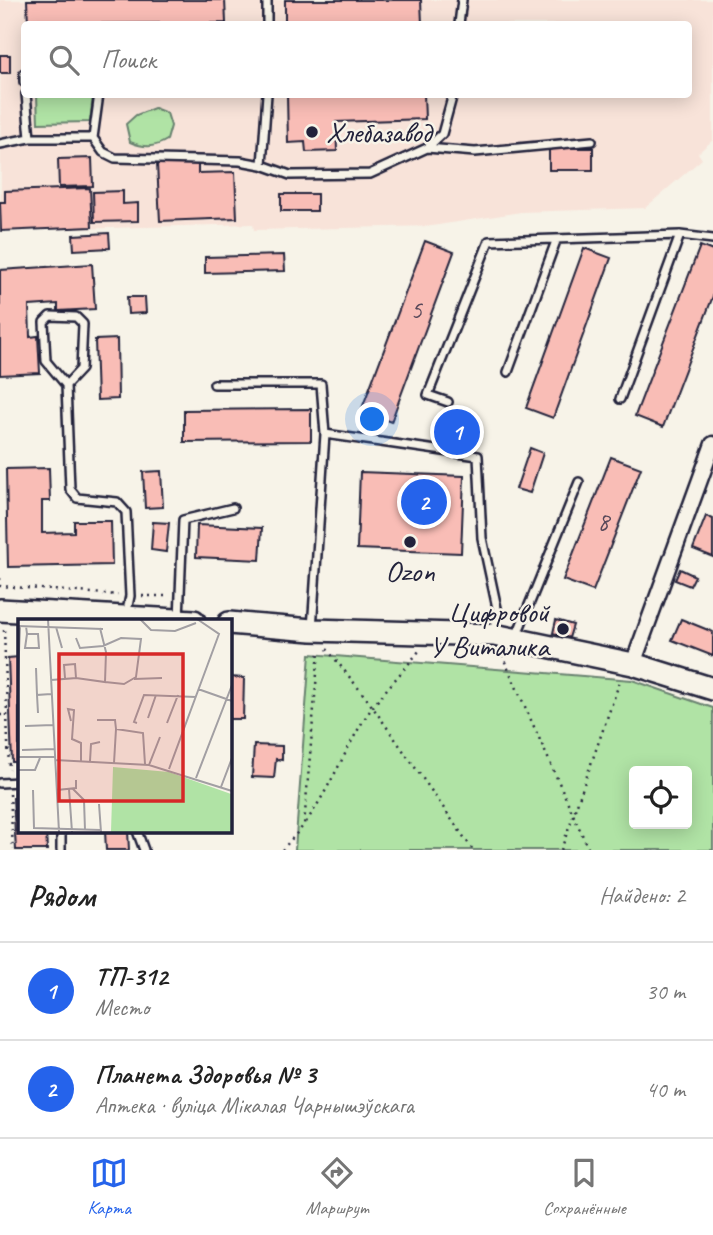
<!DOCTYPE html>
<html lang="ru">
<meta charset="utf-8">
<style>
:root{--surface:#fff;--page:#f6f6f6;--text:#222;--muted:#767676;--line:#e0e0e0;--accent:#2563eb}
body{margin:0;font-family:Caveat,sans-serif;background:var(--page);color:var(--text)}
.controls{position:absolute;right:21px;bottom:21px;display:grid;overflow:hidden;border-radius:7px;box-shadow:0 4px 18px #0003}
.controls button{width:63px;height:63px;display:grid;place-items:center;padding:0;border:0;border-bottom:2px solid var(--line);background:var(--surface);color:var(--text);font:35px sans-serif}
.you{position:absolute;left:373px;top:420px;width:24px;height:24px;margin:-18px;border:5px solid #fff;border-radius:50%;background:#1a73e8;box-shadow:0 0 0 10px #1a73e833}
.badge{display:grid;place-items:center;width:46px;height:46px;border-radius:50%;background:var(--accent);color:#fff;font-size:23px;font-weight:700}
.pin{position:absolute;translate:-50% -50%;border:4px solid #fff;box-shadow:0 2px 7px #0006}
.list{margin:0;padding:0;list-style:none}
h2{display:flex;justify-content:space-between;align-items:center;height:91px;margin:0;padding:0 28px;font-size:30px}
h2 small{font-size:23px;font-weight:400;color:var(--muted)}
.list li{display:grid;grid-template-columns:46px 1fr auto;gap:21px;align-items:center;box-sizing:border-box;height:98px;padding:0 28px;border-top:2px solid var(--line)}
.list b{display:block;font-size:26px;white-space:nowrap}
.list p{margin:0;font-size:23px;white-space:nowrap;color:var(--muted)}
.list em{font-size:23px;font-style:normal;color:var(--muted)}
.icon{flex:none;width:38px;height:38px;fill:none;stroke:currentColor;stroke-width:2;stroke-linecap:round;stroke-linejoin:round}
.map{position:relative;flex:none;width:713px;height:850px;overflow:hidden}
.search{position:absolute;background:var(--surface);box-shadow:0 4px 18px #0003;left:21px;right:21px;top:21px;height:77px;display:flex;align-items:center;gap:18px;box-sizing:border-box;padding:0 24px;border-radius:7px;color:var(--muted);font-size:26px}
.sheet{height:287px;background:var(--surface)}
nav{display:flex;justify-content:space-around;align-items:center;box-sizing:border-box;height:98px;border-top:2px solid var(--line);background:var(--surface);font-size:19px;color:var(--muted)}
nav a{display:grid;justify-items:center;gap:4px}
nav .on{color:var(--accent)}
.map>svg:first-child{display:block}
</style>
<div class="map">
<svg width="713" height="850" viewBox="0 0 713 850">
<rect width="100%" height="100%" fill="#f7f3e8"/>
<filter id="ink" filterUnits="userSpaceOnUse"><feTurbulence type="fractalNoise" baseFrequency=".0143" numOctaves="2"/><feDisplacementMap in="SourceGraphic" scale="14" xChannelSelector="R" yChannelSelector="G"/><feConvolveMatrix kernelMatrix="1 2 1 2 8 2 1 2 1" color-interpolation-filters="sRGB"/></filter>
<g filter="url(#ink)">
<path fill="#f8e3d9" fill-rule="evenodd" d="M0,0H713V140L698,153L702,159L645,208L521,212L432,226L254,230L253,224L1,231ZM24,24H688V94H24Z"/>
<path fill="#b0e3a5" stroke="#698270" stroke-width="2" fill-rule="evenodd" d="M37,95H93L90,122L38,123Z
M154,108L167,113L171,126L167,140C154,148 144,148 130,142L126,124L136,115Z
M310,654L632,680L713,708V850H295ZM634,771H687V824H634Z"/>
<path fill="#f9bdb6" stroke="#22223b" stroke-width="2" d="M27,0H225L226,23L28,24Z
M285,0H421L422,24H285Z
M0,55H10V73H0Z
M287,94H424L425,119L336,122L337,151L306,152L305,142L288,143Z
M549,148H593V170H549Z
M92,158L93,186L59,187L58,159Z
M198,162V173L235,172L237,218L160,221L157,164Z
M90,188L92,227L1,231L0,202H5V191Z
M123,191V204L138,203V221L94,222L93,192Z
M281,194H317V211H281Z
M109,233L110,248L74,250L73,235Z
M425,241L454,252L391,422L361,411Z
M700,246L713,251V296L663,427L635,416Z
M584,248L611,258L553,418L526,408Z
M284,255L285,271L205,273V257Z
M92,264L95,309L58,311V304L29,306L30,337L38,336L40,373L0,375V270Z
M127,297H145L146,313L128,314Z
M117,339L118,399L97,400L95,340Z
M311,409V441L184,442V410Z
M446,426H469V438H446Z
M530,448L543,453L530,493L516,489Z
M611,457L641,468L593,591L563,580Z
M49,468L50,501H42V533L74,532V521H111L112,565L8,567L6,469Z
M161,471L163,507L145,508L143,472Z
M360,472L464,476L461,553L357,549Z
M706,516L713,519V557L693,549Z
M153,522L169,523L166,552L151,550Z
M197,525L262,528L260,560L196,557Z
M680,569L695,576L690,586L675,580Z
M681,619L713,632V656L672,640Z
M556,620L573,625L569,638L553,633Z
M19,657V762H12L8,658Z
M229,677L244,678L243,719H229Z
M254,745L282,746V760L276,759L274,778L252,777Z
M13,798H19V831H46L47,850H16Z
M105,831H128L129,850H106Z"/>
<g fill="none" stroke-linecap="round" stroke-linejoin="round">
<defs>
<path id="lane" d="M267,0V24
M459,24L462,0
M24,73V82
M26,94L30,138
M93,138L103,152L115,158L240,161L262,165L267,94
M0,144L30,138H93L99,94
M427,148L475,152L592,141
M262,165L290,175L370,174L427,148L442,134L453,94
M508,372L556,241
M214,384H321L325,434
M66,385L46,361L44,322L50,316L76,317L83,324L81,369L66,385L70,489L77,498L117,502L126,512L130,596L126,616
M620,399L680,235
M448,402L428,395L489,241L680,235L713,239
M179,619L183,520L233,508
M312,629L325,434L478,456L482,538L497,608L495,631
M516,637L579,482
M0,783L19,782
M61,831V850
M137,831L144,850"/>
<path id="street" d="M633,664L713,444"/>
<path id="secondary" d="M0,610L194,621
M229,623L312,630L494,635L633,664L713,689"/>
</defs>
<use href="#lane" stroke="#22223b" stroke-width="12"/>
<use href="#street" stroke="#22223b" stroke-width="19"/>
<use href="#secondary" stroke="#22223b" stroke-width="26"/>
<path stroke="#22223b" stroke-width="2.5" stroke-dasharray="2 5" stroke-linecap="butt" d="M0,578V586L118,595
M142,596H167
M4,630L9,770
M327,649L367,699L473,850
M502,655L589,850
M0,715H7
M10,794L13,850
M306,822C327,792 341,760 359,728C376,698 399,677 419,651
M282,850L304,825L319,650
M561,850L620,681"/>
<use href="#lane" stroke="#f7f3e8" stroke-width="7"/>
<use href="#street" stroke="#f7f3e8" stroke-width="14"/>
<use href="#secondary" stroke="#f7f3e8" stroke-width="21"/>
</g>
</g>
<g fill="#22223b" stroke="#f7f3e8" stroke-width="2.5">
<circle cx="312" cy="132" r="7"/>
<circle cx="410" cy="542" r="7"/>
<circle cx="563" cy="629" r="7"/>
</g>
<g text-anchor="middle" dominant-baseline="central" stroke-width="5" stroke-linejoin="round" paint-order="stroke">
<g font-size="26" fill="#58495a">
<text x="416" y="309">5</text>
<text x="603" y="521">8</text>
</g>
<g font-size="30" fill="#22223b" stroke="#f7f3e8" text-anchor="start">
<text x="326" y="132">Хлебазавод</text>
<text x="410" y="571" text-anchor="middle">Ozon</text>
<text x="549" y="612" text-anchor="end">Цифровой<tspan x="549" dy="34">У Виталика</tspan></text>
</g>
</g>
<g transform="translate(18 619)">
<rect width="214" height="214" fill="#f7f3e8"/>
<path d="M95,148L151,153L213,175V213H93Z" fill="#b0e3a5"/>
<path fill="none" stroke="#a29fa3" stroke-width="2" d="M30,0L41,213M122,0L133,11L157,12L178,4M0,7L85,10M8,7L9,15H20L21,29H7L9,15M38,8L44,29M58,19L62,29L85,27L103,19L123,20L118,58L106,65L87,63M18,49L19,76M0,58L2,8M58,59L87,63L88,33L82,9M116,60L144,59M33,61L58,59L57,45L46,46L47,59M180,70L214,82M20,94L19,76L33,75M130,99L138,76M79,101H97L98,110M53,102L50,90L56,91L54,120L63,124V142M119,104L116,103L126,76L178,78M149,104L160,76M7,107L35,106M4,131L36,130M0,138H37M37,141L131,146L214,172M72,142L73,125L82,123M96,144L98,110L125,114L127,145M131,146L142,118M151,150L201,15L179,0M0,151H17L22,139M178,159L214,66M203,168L214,139M51,170L54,213M55,170L66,181L67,211M15,171L16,209L83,211M39,171L58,169V161M81,185L83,213"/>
<path fill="#d62828" fill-opacity="0.15" stroke="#d62828" stroke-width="3.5" d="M41,35H165V182H41Z"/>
<rect width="214" height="214" fill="none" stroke="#22223b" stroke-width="3.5"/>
</g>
</svg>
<div class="controls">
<button><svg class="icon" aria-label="locate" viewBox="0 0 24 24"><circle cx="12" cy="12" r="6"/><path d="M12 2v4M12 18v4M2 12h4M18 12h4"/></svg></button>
</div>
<div class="you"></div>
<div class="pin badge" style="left:457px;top:432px">1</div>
<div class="pin badge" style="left:424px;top:502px">2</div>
<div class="search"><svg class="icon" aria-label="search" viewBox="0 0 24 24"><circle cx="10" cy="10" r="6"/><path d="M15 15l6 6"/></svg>Поиск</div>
</div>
<section class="sheet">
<h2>Рядом<small>Найдено: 2</small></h2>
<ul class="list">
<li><span class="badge">1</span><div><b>ТП-312</b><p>Место</p></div><em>30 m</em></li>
<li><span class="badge">2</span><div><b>Планета Здоровья № 3</b><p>Аптека · вуліца Мікалая Чарнышэўскага</p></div><em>40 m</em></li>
</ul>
</section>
<nav>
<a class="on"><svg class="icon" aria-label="map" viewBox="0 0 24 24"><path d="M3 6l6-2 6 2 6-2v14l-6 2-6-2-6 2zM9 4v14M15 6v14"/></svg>Карта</a>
<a><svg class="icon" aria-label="directions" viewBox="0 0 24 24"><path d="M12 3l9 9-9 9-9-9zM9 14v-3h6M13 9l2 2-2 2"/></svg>Маршрут</a>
<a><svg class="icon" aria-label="saved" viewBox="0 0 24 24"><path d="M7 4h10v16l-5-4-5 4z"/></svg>Сохранённые</a>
</nav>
